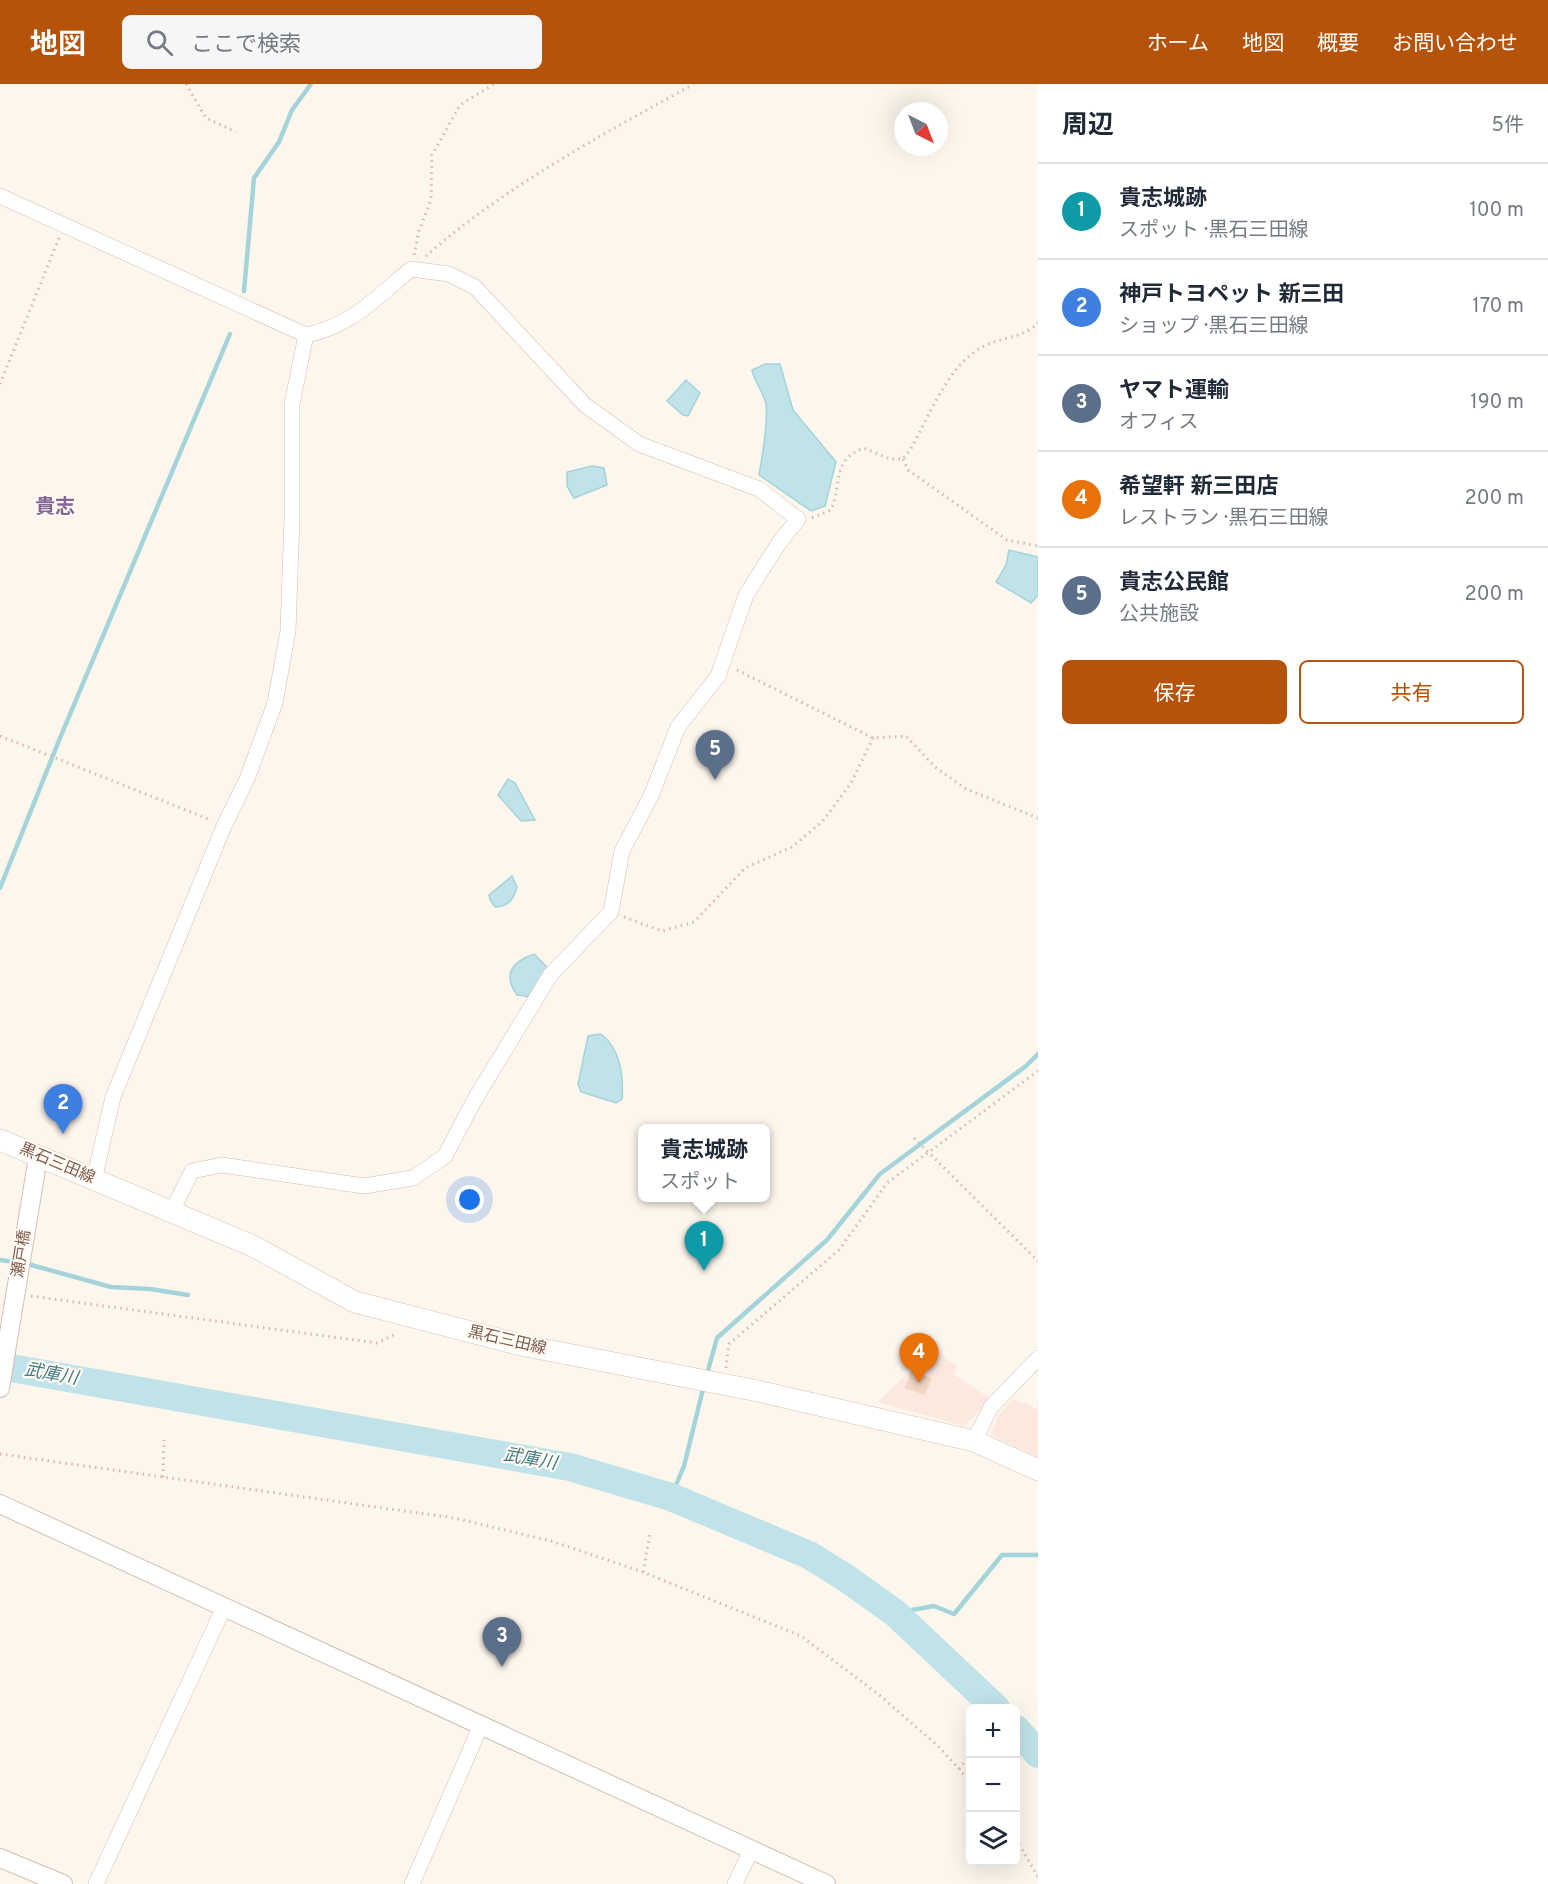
<!DOCTYPE html>
<html lang="ja">
<meta charset="utf-8">
<style>
:root{--surface:#fff;--page:#f6f6f7;--text:#1f2937;--muted:#747a83;--line:#e0e1e3;--accent:#b45309}
body{margin:0;font-family:Overpass,"Noto Sans JP",sans-serif;background:var(--page);color:var(--text)}
.controls{position:absolute;right:18px;bottom:18px;display:grid;overflow:hidden;border-radius:9px;box-shadow:0 6px 24px #0002}
.controls button{width:54px;height:54px;display:grid;place-items:center;padding:0;border:0;border-bottom:2px solid var(--line);background:var(--surface);color:var(--text);font:30px sans-serif}
.compass{position:absolute;left:894px;top:18px;width:54px;height:54px;border-radius:50%;background:var(--surface);box-shadow:0 6px 24px #0002;rotate:138deg}
.you{position:absolute;left:470px;top:1116px;width:21px;height:21px;margin:-15px;border:4px solid #fff;border-radius:50%;background:#1a73e8;box-shadow:0 0 0 9px #1a73e833}
.badge{display:grid;place-items:center;width:39px;height:39px;border-radius:50%;background:var(--accent);color:#fff;font-size:20px;font-weight:700}
.pin{position:absolute;translate:-50% -50px;filter:drop-shadow(0 2px 3px #0008)}
.pin::after{content:'';position:absolute;top:32px;width:21px;height:18px;background:inherit;clip-path:polygon(0 0,100% 0,50% 100%)}
.popup{position:absolute;left:638px;top:1040px;width:132px;height:78px;box-sizing:border-box;display:grid;place-content:center;border-radius:9px;background:var(--surface);filter:drop-shadow(0 2px 4px #0005);font-size:20px;white-space:nowrap;color:var(--muted)}
.popup b{font-size:22px;color:var(--text)}
.popup::after{content:'';position:absolute;left:50%;top:100%;margin-left:-12px;border:12px solid transparent;border-top-color:var(--surface)}
.list{margin:0;padding:0;list-style:none}
h2{display:flex;justify-content:space-between;align-items:center;height:78px;margin:0;padding:0 24px;font-size:26px}
h2 small{font-size:20px;font-weight:400;color:var(--muted)}
.list li{display:grid;grid-template-columns:39px 1fr auto;gap:18px;align-items:center;box-sizing:border-box;height:96px;padding:0 24px;border-top:2px solid var(--line)}
.list b{display:block;font-size:22px;white-space:nowrap}
.list p{margin:0;font-size:20px;white-space:nowrap;color:var(--muted)}
.list em{font-size:20px;font-style:normal;color:var(--muted)}
.actions{display:flex;gap:12px;padding:18px 24px}
.actions a{flex:1;padding:14px 0;border:2px solid var(--accent);border-radius:9px;text-align:center;font-size:21px;color:var(--accent)}
.actions .main{background:var(--accent);color:#fff}
.icon{flex:none;width:33px;height:33px;fill:none;stroke:currentColor;stroke-width:2;stroke-linecap:round;stroke-linejoin:round}
.map{position:relative;flex:none;width:1038px;height:1800px;overflow:hidden}
header{display:flex;align-items:center;gap:36px;box-sizing:border-box;height:84px;padding:0 30px;background:var(--accent);color:#fff}
header strong{font-size:28px}
nav{display:flex;gap:33px;margin-inline-start:auto;font-size:21px}
.search{width:420px;height:54px;background:var(--page);display:flex;align-items:center;gap:15px;box-sizing:border-box;padding:0 21px;border-radius:9px;color:var(--muted);font-size:22px}
main{display:flex}
aside{flex:1;background:var(--surface)}
.map>svg:first-child{display:block}
</style>
<header>
<strong>地図</strong>
<div class="search"><svg class="icon" aria-label="search" viewBox="0 0 24 24"><circle cx="10" cy="10" r="6"/><path d="M15 15l6 6"/></svg>ここで検索</div>
<nav><a>ホーム</a><a>地図</a><a>概要</a><a>お問い合わせ</a></nav>
</header>
<main>
<div class="map">
<svg width="1038" height="1800" viewBox="0 0 1038 1800">
<rect width="100%" height="100%" fill="#fdf6ec"/>
<path fill="#fde8e0" d="M934,1264L957,1283L953,1290L991,1315L964,1342L878,1318Z
M1013,1315L1022,1320L1024,1318L1038,1326V1374L991,1350L998,1332Z"/>
<path fill="#bfe3e8" stroke="#a5d3da" stroke-width="1.5" d="M765,280H780L793,326L836,378L825,422L811,427L759,391C762,374 768,336 766,320C763,306 753,296 752,286Z
M686,296L700,309L688,332L683,331L667,317Z
M592,382L604,384L607,401L574,414L567,402V388Z
M1009,466L1038,473V511L1031,519L996,498L1006,481Z
M508,695L515,699L535,736L521,737L498,711Z
M512,792L517,803C514,814 509,823 495,823L490,816L489,811Z
M534,870L548,884L531,913L517,911C502,890 512,878 534,870Z
M601,950C620,964 624,992 622,1015L616,1019L581,1008L578,1000L588,952Z"/>
<g fill="none" stroke-linecap="round" stroke-linejoin="round">
<path stroke="#a5d3da" stroke-width="4.5" d="M244,207L254,94L279,58L292,26L311,0
M0,804L60,654L230,250
M0,1176L15,1178
M24,1179L111,1203L150,1205L188,1211
M707,1290L717,1254L827,1156L880,1090L1026,982L1038,970
M671,1413L684,1382L704,1301
M895,1529L934,1522L954,1530L1002,1471H1038"/>
<path stroke="#bfe3e8" stroke-width="28" d="M0,1282L570,1383L671,1413L809,1471L846,1494L895,1529L996,1624
M1016,1645L1038,1670"/>
</g>
<path fill="#f3d5c3" d="M911,1287L932,1294L925,1311L905,1304Z"/>
<g fill="none" stroke-linecap="round" stroke-linejoin="round">
<defs>
<path id="minor" d="M0,112L306,251C351,242 376,214 411,185L449,190L475,203L585,321L639,360L759,405L798,435L779,459L746,511L718,592L678,643L651,712L622,767L611,828L551,890L475,1015L445,1072L413,1094L364,1102L222,1081L192,1087L171,1129
M94,1096L113,1013L224,742L247,695L275,619L288,547L292,435V320L306,251
M974,1357L991,1323L1038,1274
M96,1800L224,1523
M412,1800L481,1641
M735,1800L751,1766"/>
<path id="tertiary" d="M0,1304L38,1073
M0,1420L826,1800
M0,1774L63,1800"/>
<path id="secondary" d="M0,1056L253,1162L355,1218L521,1261L753,1306L974,1357L1038,1386"/>
</defs>
<use href="#minor" stroke="#d1beb0" stroke-width="16"/>
<use href="#tertiary" stroke="#d1beb0" stroke-width="20"/>
<use href="#secondary" stroke="#d6c0b0" stroke-width="22"/>
<path stroke="#d9b8a5" stroke-width="3" stroke-dasharray="1.5 4.5" stroke-linecap="butt" d="M186,0L206,34L236,48
M414,171L419,147L431,116L432,71L460,21L494,0
M426,172C507,101 600,52 694,0
M0,300L59,154
M903,375L908,386L1007,456L1038,462
M812,434L831,426C843,398 831,376 864,364L890,375H903L910,366C930,332 947,281 984,262C1002,253 1023,254 1038,239
M737,586L873,654L906,652L935,683L966,705L1038,734
M0,652L211,736
M624,833L662,847L694,838L745,784L792,763L823,737L851,699L873,654
M914,1054L1038,1177
M31,1212L377,1259L397,1249
M726,1284L729,1260L839,1166L887,1099L1038,987
M0,1370L454,1434L551,1457L643,1488L801,1552L878,1610L938,1662L970,1697
M163,1393L164,1356
M643,1488L650,1450
M959,1685L970,1671
M1016,1755L1038,1793"/>
<use href="#minor" stroke="#fff" stroke-width="15"/>
<use href="#tertiary" stroke="#fff" stroke-width="18"/>
<use href="#secondary" stroke="#fff" stroke-width="21"/>
</g>
<g text-anchor="middle" dominant-baseline="central" stroke-width="4.5" stroke-linejoin="round" paint-order="stroke">
<g font-size="16" fill="#7a5c4d" stroke="#fffaf3">
<text transform="translate(57 1080) rotate(23)">黒石三田線</text>
<text transform="translate(22 1170) rotate(-81)">瀬戸橋</text>
<text transform="translate(507 1257) rotate(13)">黒石三田線</text>
</g>
<g font-size="18" font-style="italic" fill="#437c86" stroke="#fffaf3">
<text transform="translate(51 1291) rotate(10)">武庫川</text>
<text transform="translate(530 1376) rotate(10)">武庫川</text>
</g>
<g font-size="20" font-weight="bold" fill="#846695" stroke="#fffaf3">
<text x="55" y="424">貴志</text>
</g>
</g>
</svg>
<div class="controls">
<button>+</button>
<button>−</button>
<button><svg class="icon" aria-label="layers" viewBox="0 0 24 24"><path d="M12 4l9 5-9 5-9-5zM3 14l9 5 9-5"/></svg></button>
</div>
<svg class="compass" viewBox="-18 -18 36 36"><path d="M0-13l5 13h-10z" fill="#e53935"/><path d="M0 13l5-13h-10z" fill="#747a83"/></svg>
<div class="you"></div>
<div class="pin badge" style="left:704px;top:1187px;background:#0f9aa8">1</div>
<div class="popup"><b>貴志城跡</b>スポット</div>
<div class="pin badge" style="left:63px;top:1050px;background:#3f7fe0">2</div>
<div class="pin badge" style="left:502px;top:1583px;background:#5c6f8a">3</div>
<div class="pin badge" style="left:919px;top:1299px;background:#e8710a">4</div>
<div class="pin badge" style="left:715px;top:696px;background:#5c6f8a">5</div>
</div>
<aside>
<h2>周辺<small>5件</small></h2>
<ul class="list">
<li><span class="badge" style="background:#0f9aa8">1</span><div><b>貴志城跡</b><p>スポット · 黒石三田線</p></div><em>100 m</em></li>
<li><span class="badge" style="background:#3f7fe0">2</span><div><b>神戸トヨペット 新三田</b><p>ショップ · 黒石三田線</p></div><em>170 m</em></li>
<li><span class="badge" style="background:#5c6f8a">3</span><div><b>ヤマト運輸</b><p>オフィス</p></div><em>190 m</em></li>
<li><span class="badge" style="background:#e8710a">4</span><div><b>希望軒 新三田店</b><p>レストラン · 黒石三田線</p></div><em>200 m</em></li>
<li><span class="badge" style="background:#5c6f8a">5</span><div><b>貴志公民館</b><p>公共施設</p></div><em>200 m</em></li>
</ul>
<div class="actions"><a class="main">保存</a><a>共有</a></div>
</aside>
</main>
